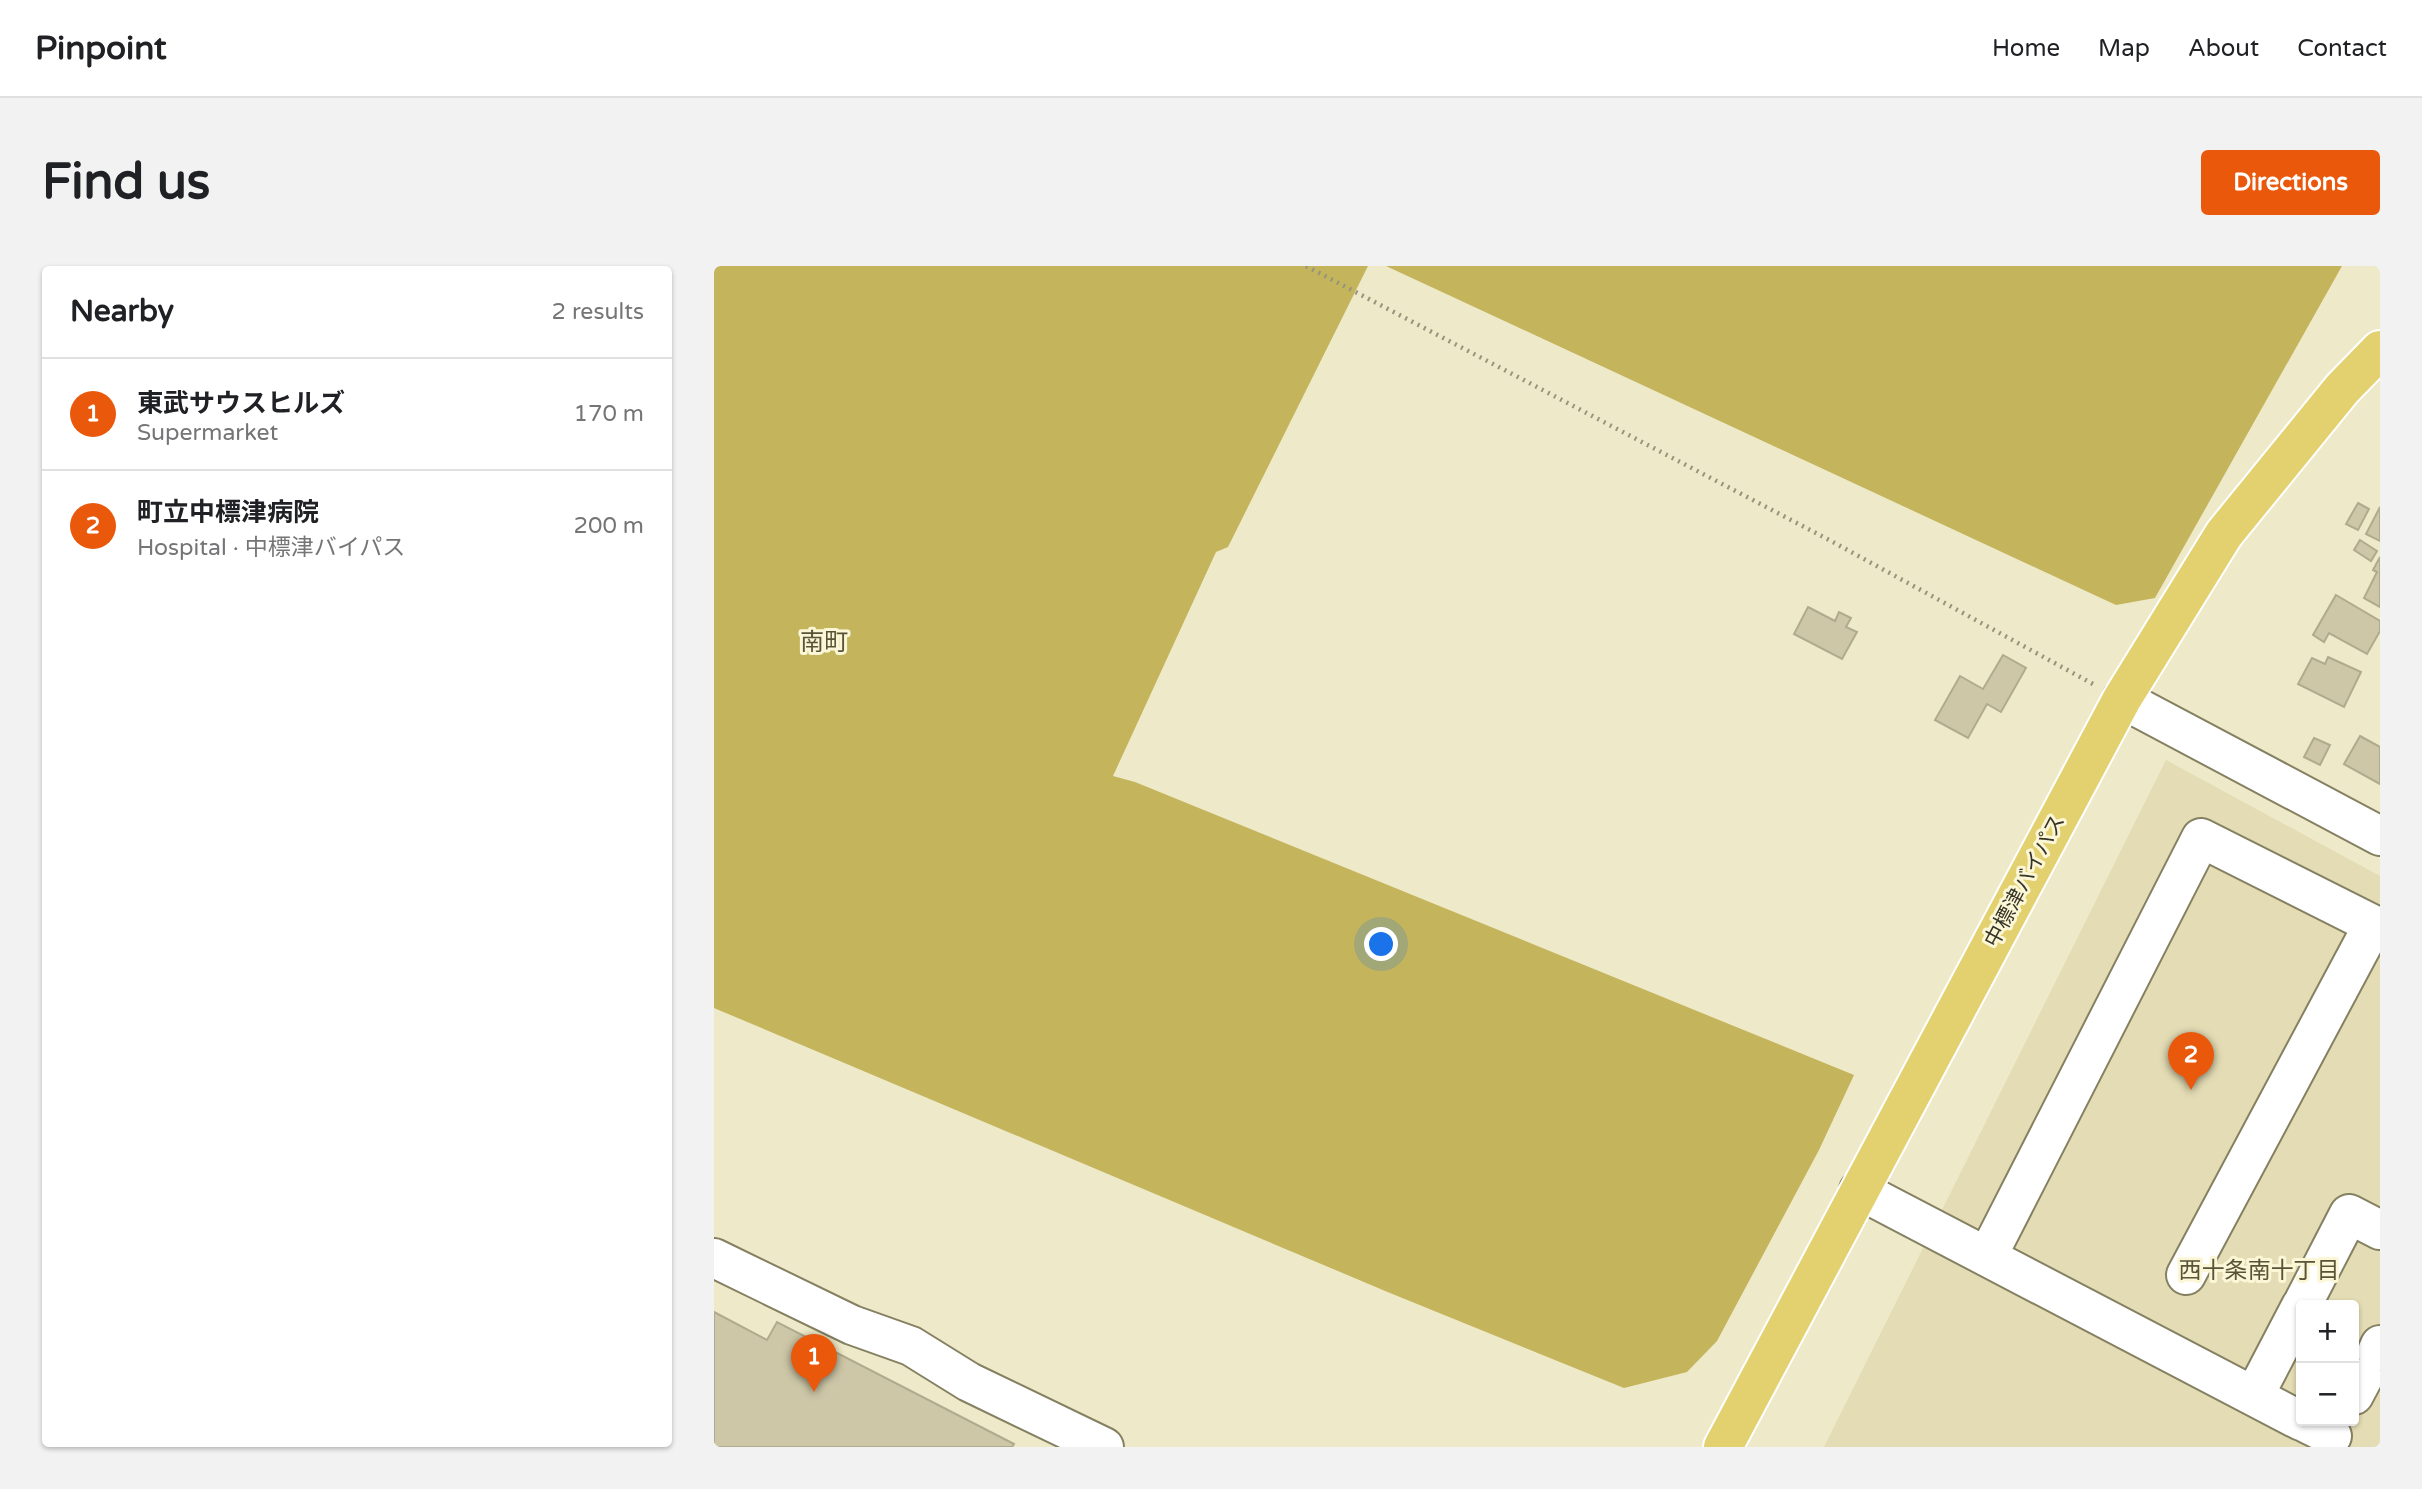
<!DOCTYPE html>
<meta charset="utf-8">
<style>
:root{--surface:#fff;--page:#f2f2f2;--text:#202124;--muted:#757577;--line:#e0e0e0;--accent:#ea580c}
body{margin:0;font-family:"Varela Round","Noto Sans JP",sans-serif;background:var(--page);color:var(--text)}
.controls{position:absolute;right:21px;bottom:21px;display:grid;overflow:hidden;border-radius:7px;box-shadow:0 2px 5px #0004}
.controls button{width:63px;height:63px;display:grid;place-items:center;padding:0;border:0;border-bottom:2px solid var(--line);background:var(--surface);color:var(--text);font:35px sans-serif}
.you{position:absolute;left:668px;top:679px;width:24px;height:24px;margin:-18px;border:5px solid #fff;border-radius:50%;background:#1a73e8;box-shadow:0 0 0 10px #1a73e833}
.badge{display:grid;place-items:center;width:46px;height:46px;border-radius:50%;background:var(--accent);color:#fff;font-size:23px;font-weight:700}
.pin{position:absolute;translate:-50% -58px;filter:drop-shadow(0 2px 4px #0008)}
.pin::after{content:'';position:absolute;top:37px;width:24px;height:21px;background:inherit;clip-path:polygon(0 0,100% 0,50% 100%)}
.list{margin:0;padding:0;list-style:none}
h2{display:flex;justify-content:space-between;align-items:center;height:91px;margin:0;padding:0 28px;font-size:30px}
h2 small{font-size:23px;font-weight:400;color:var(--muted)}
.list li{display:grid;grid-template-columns:46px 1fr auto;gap:21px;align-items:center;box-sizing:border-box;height:112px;padding:0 28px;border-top:2px solid var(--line)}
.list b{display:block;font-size:26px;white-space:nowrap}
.list p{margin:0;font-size:23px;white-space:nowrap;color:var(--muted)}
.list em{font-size:23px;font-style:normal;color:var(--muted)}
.map{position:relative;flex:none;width:1666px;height:1181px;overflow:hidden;border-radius:7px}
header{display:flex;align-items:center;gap:42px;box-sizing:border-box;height:98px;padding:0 35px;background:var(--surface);border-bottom:2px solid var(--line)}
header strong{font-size:33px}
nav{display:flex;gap:38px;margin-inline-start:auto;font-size:24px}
.intro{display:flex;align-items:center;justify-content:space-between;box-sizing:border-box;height:168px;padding:0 42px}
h1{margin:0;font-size:49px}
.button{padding:18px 32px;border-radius:7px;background:var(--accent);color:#fff;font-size:24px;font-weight:700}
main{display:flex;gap:42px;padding:0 42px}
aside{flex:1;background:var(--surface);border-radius:7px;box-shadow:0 2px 5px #0004}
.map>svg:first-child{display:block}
</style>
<header>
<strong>Pinpoint</strong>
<nav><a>Home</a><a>Map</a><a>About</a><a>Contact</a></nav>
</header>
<div class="intro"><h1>Find us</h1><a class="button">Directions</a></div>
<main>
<aside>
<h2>Nearby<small>2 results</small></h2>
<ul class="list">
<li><span class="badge">1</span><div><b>東武サウスヒルズ</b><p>Supermarket</p></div><em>170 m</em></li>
<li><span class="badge">2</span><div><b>町立中標津病院</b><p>Hospital · 中標津バイパス</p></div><em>200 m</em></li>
</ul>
</aside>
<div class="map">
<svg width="1666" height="1181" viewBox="0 0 1666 1181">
<rect width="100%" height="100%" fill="#eee9c8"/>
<path fill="#e3dcb4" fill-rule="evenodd" d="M1452,494L1666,610V1181H1110ZM1587,1039H1640V1155H1587Z"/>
<path fill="#c4b45c" d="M0,0H654L514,281L502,286L399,510L421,516L1140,809L1105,884L1003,1075L973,1106L910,1122L676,1027L0,742Z
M672,0H1628L1441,332L1402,339Z"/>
<path fill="#cdc7a7" stroke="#b0ab8c" stroke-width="2" d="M1644,237L1655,243L1644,264L1632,258Z
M1666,241V275L1652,268Z
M1646,274L1663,285L1657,295L1640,284Z
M1666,291V341L1650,332L1663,306L1659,304Z
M1622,329L1666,355V365L1653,388L1615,367L1610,376L1599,369Z
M1094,341L1121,355L1125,346L1137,352L1132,361L1143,366L1128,393L1080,368Z
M1289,389L1312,402L1287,446L1273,438L1254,472L1221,454L1246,410L1269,423Z
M1614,391L1647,406L1630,441L1584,418L1598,392L1611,398Z
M1646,470L1666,481V518L1630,498Z
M1600,472L1616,479L1606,499L1590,491Z
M0,1046L53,1074L63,1056L300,1178L298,1181H0Z"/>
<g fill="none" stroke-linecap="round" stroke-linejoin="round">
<defs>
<path id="minor" d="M1408,433L1666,570
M1145,924L1587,1155
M1273,991L1487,572L1666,662
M0,992L138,1059L197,1080L255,1116L390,1181
M1472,1009L1659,659
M1588,1039L1635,948L1666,964
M1663,1086L1666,1079
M1640,1129L1649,1112
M1540,1130L1587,1040
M1588,1155L1618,1170"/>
<path id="highway" d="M1009,1181L1408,433L1510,268L1628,123L1666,84"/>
</defs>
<use href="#minor" stroke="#858062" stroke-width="42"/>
<use href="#highway" stroke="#fff" stroke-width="42"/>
<path stroke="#97937c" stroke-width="4.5" stroke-dasharray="2 5" stroke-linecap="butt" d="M592,0L1117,275L1379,418"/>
<use href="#minor" stroke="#fff" stroke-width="38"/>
<use href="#highway" stroke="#e2d16e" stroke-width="38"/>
</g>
<g text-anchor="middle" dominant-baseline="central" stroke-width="6" stroke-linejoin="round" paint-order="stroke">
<g font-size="21" fill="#363427" stroke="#fbf6d5">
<text transform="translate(1311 615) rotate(-62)">中標津バイパス</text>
</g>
<g font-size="23" fill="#595438" stroke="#fbf6d5">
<text x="1545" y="1005">西十条南十丁目</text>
</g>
<g font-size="24" fill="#595438" stroke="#fbf6d5">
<text x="110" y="376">南町</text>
</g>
</g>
</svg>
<div class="controls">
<button>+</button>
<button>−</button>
</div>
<div class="you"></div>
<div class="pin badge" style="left:100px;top:1126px">1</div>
<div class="pin badge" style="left:1477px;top:824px">2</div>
</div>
</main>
